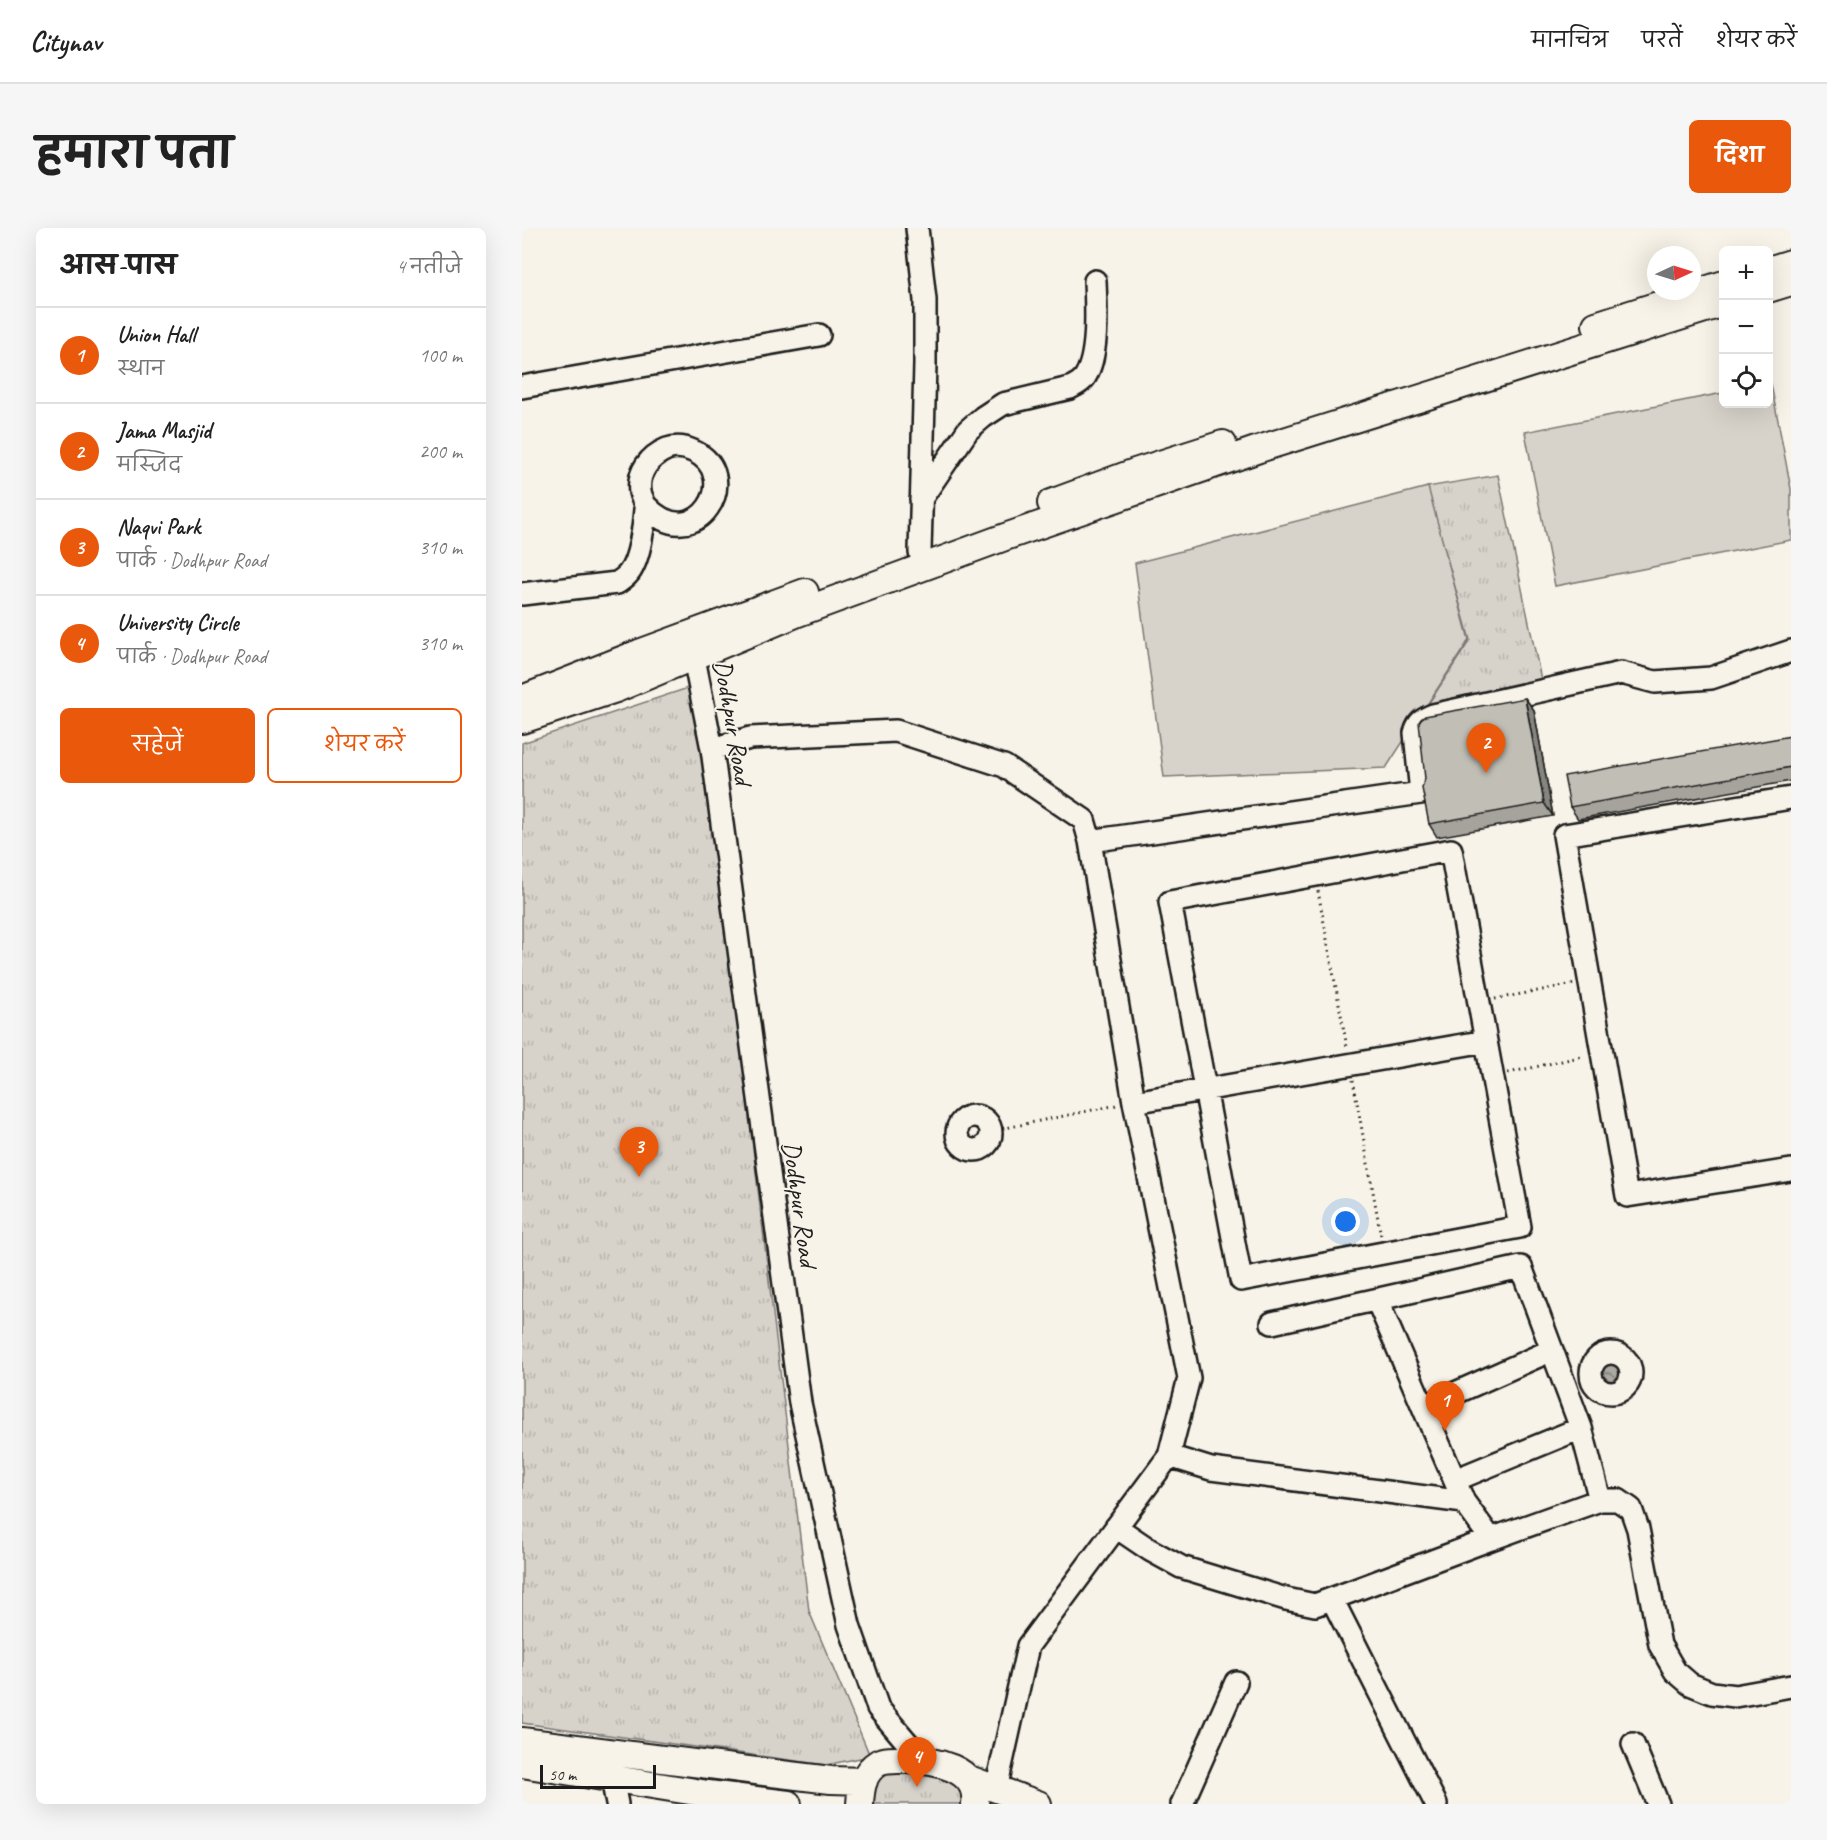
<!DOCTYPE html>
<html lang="hi">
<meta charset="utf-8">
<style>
:root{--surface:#fff;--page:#f6f6f6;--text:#222;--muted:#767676;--line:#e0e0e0;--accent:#ea580c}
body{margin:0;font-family:Caveat,"Playpen Sans Deva",sans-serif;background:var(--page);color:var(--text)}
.controls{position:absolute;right:18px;top:18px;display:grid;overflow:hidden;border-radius:9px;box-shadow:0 6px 24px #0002}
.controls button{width:54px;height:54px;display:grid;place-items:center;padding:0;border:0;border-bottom:2px solid var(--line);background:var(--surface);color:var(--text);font:30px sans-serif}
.compass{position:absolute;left:1125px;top:18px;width:54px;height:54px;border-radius:50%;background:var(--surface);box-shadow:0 6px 24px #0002;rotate:86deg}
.scale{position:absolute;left:18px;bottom:15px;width:116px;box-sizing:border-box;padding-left:6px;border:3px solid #1c1c1c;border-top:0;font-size:16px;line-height:21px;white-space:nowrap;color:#1c1c1c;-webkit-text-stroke:4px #f7f3e8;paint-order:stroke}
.you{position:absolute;left:824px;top:994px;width:21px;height:21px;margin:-15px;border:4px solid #fff;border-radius:50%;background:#1a73e8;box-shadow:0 0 0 9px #1a73e833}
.badge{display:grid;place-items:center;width:39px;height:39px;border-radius:50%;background:var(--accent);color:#fff;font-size:20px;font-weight:700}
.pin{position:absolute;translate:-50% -50px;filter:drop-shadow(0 2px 3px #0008)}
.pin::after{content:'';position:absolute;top:32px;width:21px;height:18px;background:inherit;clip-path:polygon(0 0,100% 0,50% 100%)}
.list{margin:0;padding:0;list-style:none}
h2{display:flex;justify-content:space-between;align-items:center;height:78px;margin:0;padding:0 24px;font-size:26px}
h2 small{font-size:20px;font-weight:400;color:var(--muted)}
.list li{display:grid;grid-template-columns:39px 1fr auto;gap:18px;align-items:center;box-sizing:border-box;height:96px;padding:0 24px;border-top:2px solid var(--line)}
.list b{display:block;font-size:22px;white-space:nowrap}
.list p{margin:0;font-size:20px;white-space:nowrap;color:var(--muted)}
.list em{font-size:20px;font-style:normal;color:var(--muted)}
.actions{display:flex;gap:12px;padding:18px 24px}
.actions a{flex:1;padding:14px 0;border:2px solid var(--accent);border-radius:9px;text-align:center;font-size:21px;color:var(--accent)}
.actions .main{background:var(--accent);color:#fff}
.icon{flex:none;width:33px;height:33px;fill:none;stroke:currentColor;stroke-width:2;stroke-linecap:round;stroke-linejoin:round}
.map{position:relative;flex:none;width:1269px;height:1576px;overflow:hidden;border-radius:9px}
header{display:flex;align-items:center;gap:36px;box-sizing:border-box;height:84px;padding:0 30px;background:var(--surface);border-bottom:2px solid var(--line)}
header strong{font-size:28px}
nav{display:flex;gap:33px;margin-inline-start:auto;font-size:21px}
.intro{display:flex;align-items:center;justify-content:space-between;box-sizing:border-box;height:144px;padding:0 36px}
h1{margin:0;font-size:42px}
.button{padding:15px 27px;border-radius:9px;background:var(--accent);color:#fff;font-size:21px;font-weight:700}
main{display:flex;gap:36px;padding:0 36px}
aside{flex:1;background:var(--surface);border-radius:9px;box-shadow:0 6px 24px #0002}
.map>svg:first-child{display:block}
</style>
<header>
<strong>Citynav</strong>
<nav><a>मानचित्र</a><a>परतें</a><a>शेयर करें</a></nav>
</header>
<div class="intro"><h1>हमारा पता</h1><a class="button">दिशा</a></div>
<main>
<aside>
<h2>आस-पास<small>4 नतीजे</small></h2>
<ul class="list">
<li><span class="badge">1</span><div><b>Union Hall</b><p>स्थान</p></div><em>100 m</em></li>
<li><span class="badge">2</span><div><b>Jama Masjid</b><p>मस्जिद</p></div><em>200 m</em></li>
<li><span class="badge">3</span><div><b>Naqvi Park</b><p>पार्क · Dodhpur Road</p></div><em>310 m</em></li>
<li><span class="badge">4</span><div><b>University Circle</b><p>पार्क · Dodhpur Road</p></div><em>310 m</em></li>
</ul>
<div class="actions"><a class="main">सहेजें</a><a>शेयर करें</a></div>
</aside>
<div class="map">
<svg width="1269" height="1576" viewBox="0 0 1269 1576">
<defs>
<pattern id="park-tufts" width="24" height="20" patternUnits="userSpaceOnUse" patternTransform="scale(1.5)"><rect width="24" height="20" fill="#d7d3cb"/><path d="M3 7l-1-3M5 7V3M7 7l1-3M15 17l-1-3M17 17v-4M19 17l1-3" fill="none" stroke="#b8b5ae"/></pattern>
<pattern id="water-waves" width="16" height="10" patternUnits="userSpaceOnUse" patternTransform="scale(1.5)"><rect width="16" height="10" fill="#aca9a2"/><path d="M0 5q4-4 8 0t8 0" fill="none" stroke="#8b8983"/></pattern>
</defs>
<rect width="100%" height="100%" fill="#f7f3e8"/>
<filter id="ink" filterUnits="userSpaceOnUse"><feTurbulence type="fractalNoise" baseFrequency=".0167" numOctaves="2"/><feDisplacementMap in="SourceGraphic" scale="12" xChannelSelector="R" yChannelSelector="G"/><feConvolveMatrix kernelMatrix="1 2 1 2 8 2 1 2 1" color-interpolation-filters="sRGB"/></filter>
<g filter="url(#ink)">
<path fill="url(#park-tufts)" stroke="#7a7874" stroke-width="1.5" d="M976,247L1021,461L899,487L948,412L905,259Z
M175,457L287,1383L348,1528L304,1537L0,1495V515Z
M367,1544L424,1545L440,1562V1576H350C351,1559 351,1553 367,1544Z"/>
<path fill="#d7d3cb" stroke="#7a7874" stroke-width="1.5" d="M1247,156H1249L1269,261V312L1033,358L1003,204L1201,165L1202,176H1246Z
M906,259L947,412L864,540L642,549L613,335Z"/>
<path fill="url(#water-waves)" stroke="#72716c" stroke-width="1.5" d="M1070 1143a17 17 0 1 1 34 0a17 17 0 1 1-34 0Z"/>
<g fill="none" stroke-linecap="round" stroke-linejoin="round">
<path stroke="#565452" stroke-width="1.5" d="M1076 1143a11 11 0 1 1 22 0a11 11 0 1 1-22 0Z"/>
<defs>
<path id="minor" d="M395,0L403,72V136L398,324L401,339
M0,159L297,107
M399,271L446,202L461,189L481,176L548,160C554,157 559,155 563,149C577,127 574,79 573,53
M0,366L95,355C99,352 103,350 106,346C117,334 122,298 123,281C124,275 119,270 118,264C115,244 128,228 145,221C154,218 163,219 171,223C224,247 174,331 124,278
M169,415L190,521L278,1175L327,1397L356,1480L400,1532
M190,521L228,510L374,503L482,538L562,592L568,613L612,874L667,1150L647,1228L506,1418L474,1561
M1269,570L1042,607L1105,968L1269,942
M568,613L899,565L893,505C896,494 901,491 911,487L1099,445L1133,454L1189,450L1269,423
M929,622L998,999L719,1052L648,674Z
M612,874L964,813
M435 905a17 17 0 1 1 34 0a17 17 0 1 1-34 0Z
M855,1072L942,1274
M750,1095L999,1039L1059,1200L1078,1272
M1069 1145a20 20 0 1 1 40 0a20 20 0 1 1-40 0Z
M902,1179L1030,1122
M647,1228L689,1241L942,1274L969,1311L1078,1272H1096L1109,1281L1116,1301L1138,1417L1153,1443L1168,1456L1190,1465L1213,1468L1269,1458
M933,1252L1059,1200
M594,1299L628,1322L659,1339L764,1371L793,1377L969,1311
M810,1371L914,1576
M1111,1516L1136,1576
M90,1550L95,1576
M660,1576L714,1454"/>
<path id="major" d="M1246,42L1269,35
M1246,61L1269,54
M1074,97L1202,56
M529,275L613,244L701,216
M0,471L117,425L283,364
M0,492L94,461L276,385L483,309L737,221L1202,75
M0,1513L250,1545L309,1552L342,1553
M0,1536L186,1566L266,1576
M447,1551L516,1576
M338,1576C339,1560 341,1544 356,1535C364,1531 375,1532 384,1532C410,1532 458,1539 453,1576"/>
</defs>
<use href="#minor" stroke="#1c1c1c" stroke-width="26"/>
<use href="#major" stroke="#1c1c1c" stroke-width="30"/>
<path stroke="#1c1c1c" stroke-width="3" stroke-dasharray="1.5 4.5" stroke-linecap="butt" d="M796,663L825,819
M973,771L1052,756
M986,845L1062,828
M831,852L859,1008
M469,903L595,877"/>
<use href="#minor" stroke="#f7f3e8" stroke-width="21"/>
<use href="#major" stroke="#f7f3e8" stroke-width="26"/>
</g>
<path fill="#a5a39c" stroke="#1c1c1c" stroke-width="1.5" d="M1003,470L1012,482L1031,588L915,609L907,596Z
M1269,508V553L1056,591L1048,579Z"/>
<path fill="#86857f" stroke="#1c1c1c" stroke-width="1.5" d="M1003,470L1012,482L1031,588L1022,575Z"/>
<path fill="#c0beb5" stroke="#1c1c1c" stroke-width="1.5" d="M1003,470L1022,575L907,596L900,560L903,551L897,494L899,491L903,488Z
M1269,508V539L1048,579L1042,548Z"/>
</g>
<g text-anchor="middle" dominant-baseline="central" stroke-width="4.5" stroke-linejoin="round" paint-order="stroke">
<g font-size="26" fill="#1c1c1c" stroke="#f7f3e8">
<text transform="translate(211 494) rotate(80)">Dodhpur Road</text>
<text transform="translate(278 976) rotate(82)">Dodhpur Road</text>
</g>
</g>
</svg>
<div class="controls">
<button>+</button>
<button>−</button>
<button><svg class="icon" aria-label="locate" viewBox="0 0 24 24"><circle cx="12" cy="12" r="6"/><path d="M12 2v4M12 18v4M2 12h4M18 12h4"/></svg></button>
</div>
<svg class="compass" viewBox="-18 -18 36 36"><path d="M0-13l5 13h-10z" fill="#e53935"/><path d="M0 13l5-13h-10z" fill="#767676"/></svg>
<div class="scale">50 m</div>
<div class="you"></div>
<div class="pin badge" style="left:923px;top:1203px">1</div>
<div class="pin badge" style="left:964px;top:545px">2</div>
<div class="pin badge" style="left:117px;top:949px">3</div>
<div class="pin badge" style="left:395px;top:1559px">4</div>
</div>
</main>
